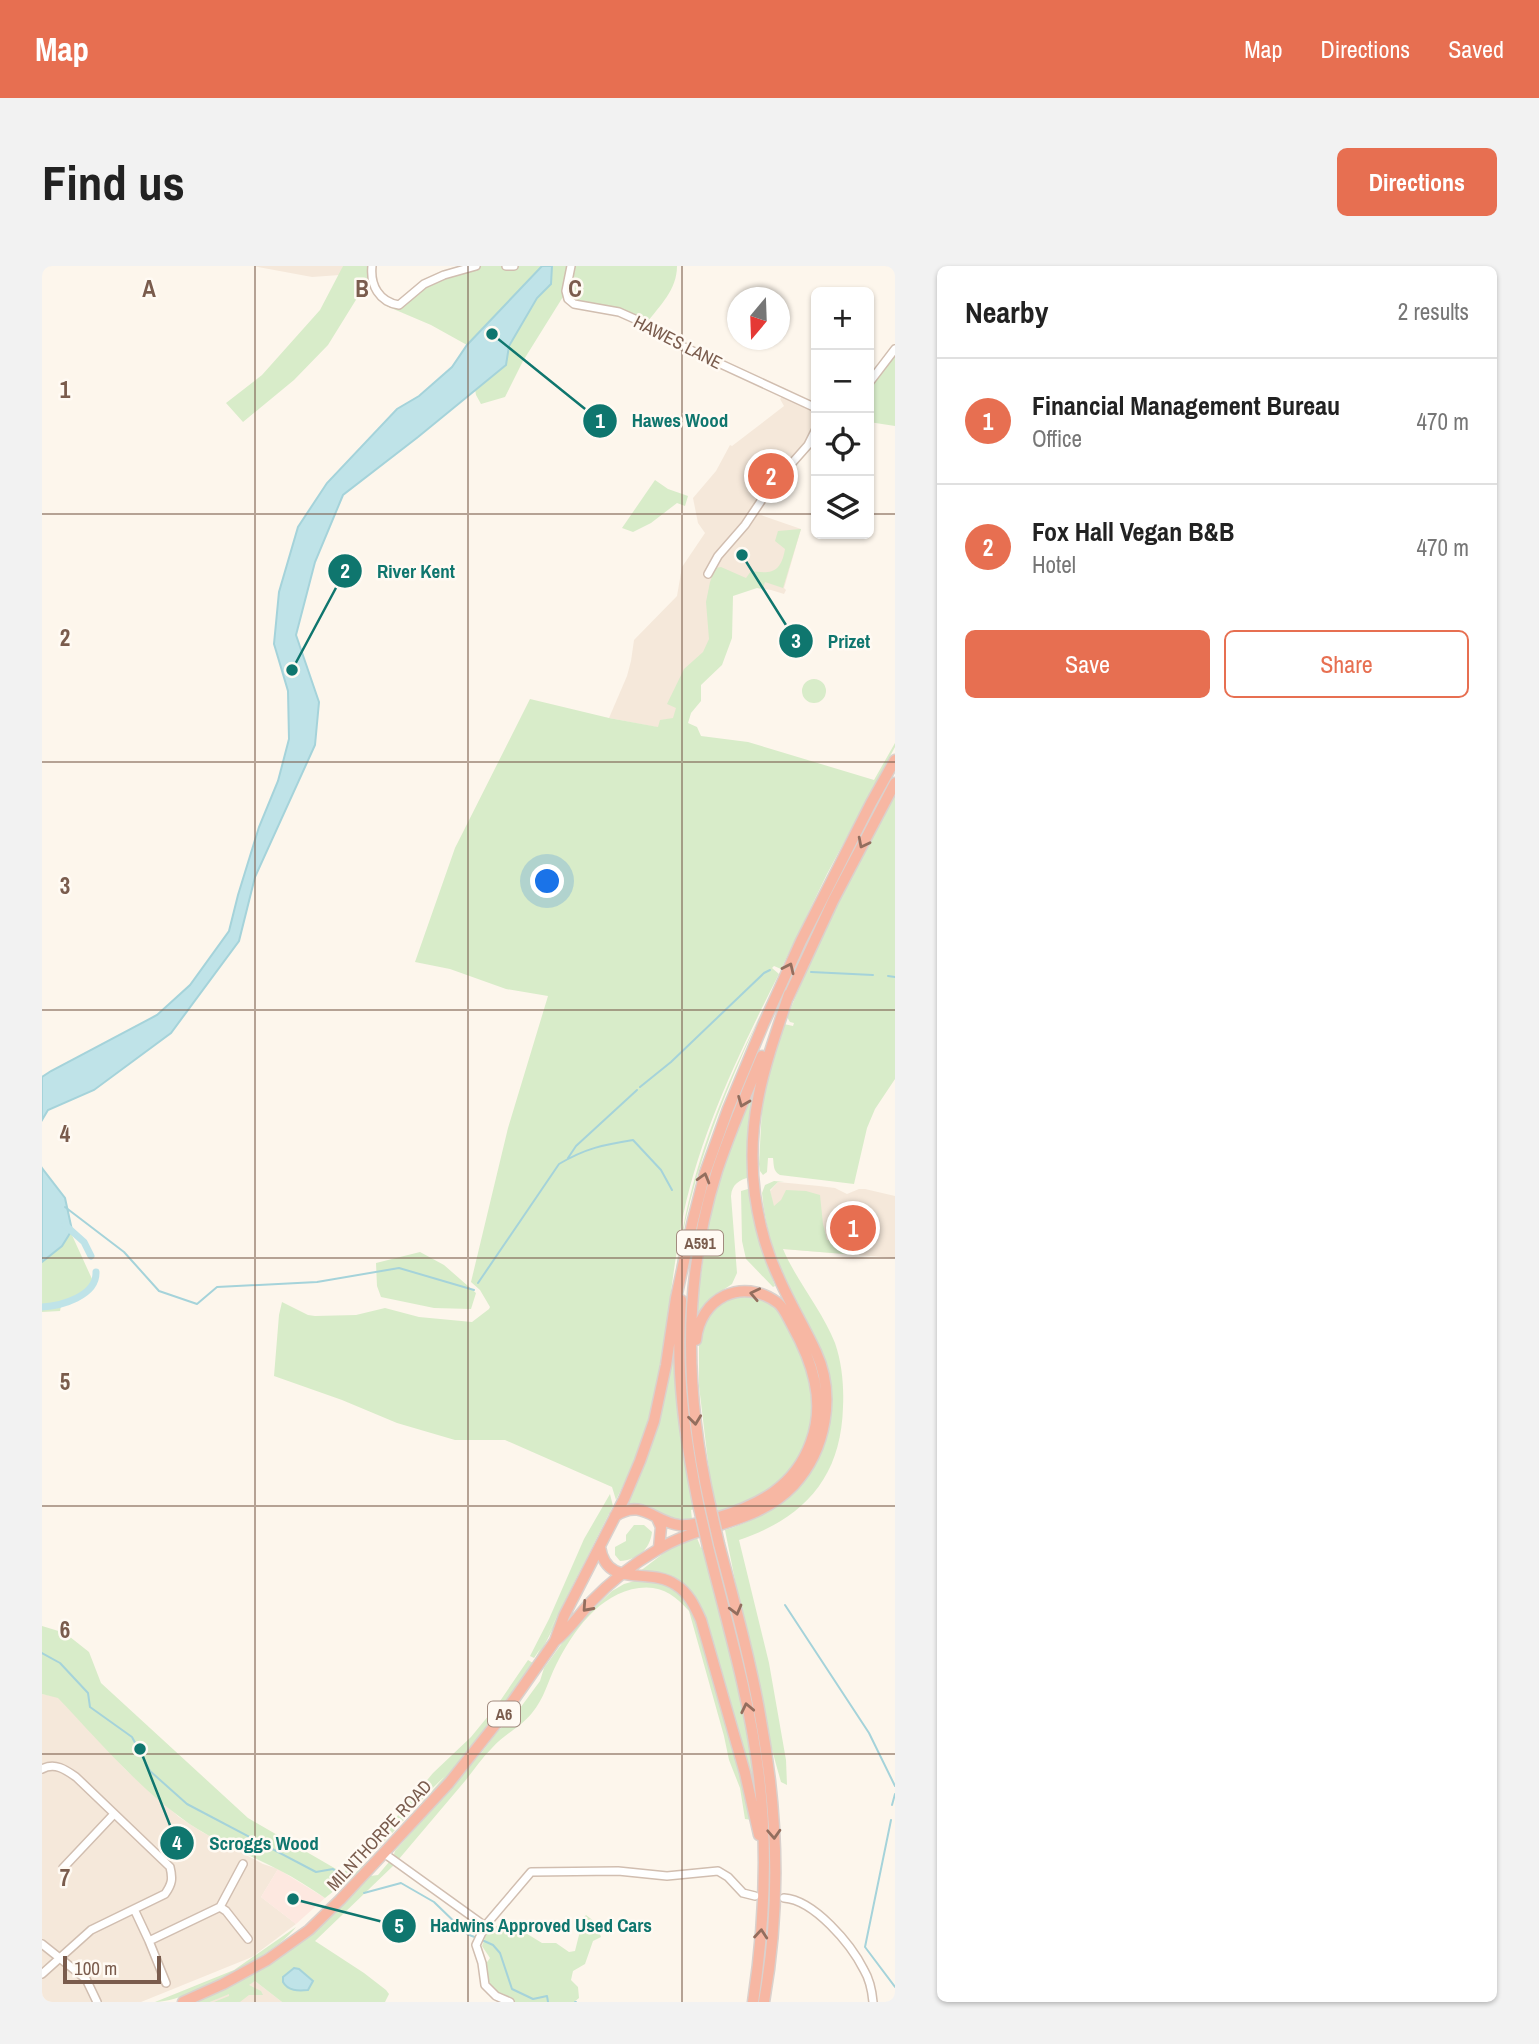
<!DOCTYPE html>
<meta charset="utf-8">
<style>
:root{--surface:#fff;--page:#f2f2f2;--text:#222;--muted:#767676;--line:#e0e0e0;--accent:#e76f51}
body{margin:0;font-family:"Archivo Narrow",sans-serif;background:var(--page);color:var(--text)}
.controls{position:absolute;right:21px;top:21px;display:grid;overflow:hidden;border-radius:10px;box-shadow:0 2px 5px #0004}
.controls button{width:63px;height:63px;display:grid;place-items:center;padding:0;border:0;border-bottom:2px solid var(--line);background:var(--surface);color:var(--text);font:35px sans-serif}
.compass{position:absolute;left:685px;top:21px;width:63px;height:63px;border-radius:50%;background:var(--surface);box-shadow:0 2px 5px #0004;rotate:199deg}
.scale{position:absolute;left:21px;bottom:18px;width:98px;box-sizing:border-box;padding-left:7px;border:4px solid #7a5c4d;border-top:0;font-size:19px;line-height:24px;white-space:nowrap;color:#7a5c4d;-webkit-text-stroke:5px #fffaf3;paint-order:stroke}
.you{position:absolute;left:506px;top:616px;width:24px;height:24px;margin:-18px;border:5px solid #fff;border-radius:50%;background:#1a73e8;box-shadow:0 0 0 10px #1a73e833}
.badge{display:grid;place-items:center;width:46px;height:46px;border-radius:50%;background:var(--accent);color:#fff;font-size:23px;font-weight:700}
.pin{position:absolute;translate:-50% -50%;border:4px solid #fff;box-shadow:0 2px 7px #0006}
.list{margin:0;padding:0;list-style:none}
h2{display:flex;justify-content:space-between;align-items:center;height:91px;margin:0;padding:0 28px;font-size:30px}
h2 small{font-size:23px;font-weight:400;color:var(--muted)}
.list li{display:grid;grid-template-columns:46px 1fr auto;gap:21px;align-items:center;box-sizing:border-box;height:126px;padding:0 28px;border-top:2px solid var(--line)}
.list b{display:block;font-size:26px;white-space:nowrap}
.list p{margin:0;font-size:23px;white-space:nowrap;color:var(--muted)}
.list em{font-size:23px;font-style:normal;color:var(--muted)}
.actions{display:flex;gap:14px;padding:21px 28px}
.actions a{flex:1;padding:16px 0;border:2px solid var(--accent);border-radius:10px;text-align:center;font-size:24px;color:var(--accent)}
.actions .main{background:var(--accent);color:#fff}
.icon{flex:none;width:38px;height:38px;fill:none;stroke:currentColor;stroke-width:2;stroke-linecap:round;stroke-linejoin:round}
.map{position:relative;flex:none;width:853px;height:1736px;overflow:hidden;border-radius:10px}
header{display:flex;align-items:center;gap:42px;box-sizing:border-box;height:98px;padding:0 35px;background:var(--accent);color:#fff}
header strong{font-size:33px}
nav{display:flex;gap:38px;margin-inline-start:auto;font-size:24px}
.intro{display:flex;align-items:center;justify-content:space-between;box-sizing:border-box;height:168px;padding:0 42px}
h1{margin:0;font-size:49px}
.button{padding:18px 32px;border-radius:10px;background:var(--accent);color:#fff;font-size:24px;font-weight:700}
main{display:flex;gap:42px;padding:0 42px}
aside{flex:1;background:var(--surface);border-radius:10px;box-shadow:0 2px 5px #0004}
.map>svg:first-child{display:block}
</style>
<header>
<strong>Map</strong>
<nav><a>Map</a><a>Directions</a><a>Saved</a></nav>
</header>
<div class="intro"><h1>Find us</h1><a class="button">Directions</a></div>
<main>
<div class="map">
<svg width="853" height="1736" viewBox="0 0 853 1736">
<rect width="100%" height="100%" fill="#fdf6ec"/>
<path fill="#f5e8da" d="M211,0H301L298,9L270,11Z
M741,129L774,146V171L771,177L763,189L731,226L716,248L759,263L742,322L744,324L742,328L729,324L715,322L692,312L683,354L635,465L567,452L585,410L589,395L592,374L635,330L640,301L663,267L656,257L651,232L674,205L688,179L690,180L742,140L738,133Z
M736,916L777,920L793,922L805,928L817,923H823L853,930V992L741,983L728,925Z
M0,1428L16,1431L84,1504L137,1551L160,1566L221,1598L236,1603L219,1631L254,1658L210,1691L99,1736H0Z
M213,1715L240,1736H168Z"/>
<path fill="#fde8e0" d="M236,1603L283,1632L254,1658L219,1631Z"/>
<path fill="#d8ecc9" d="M301,0H326L325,16L286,79L252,114L201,156L184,137L220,109L278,44Z
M434,0H635C635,24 618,39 604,58L577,46L541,39L524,26L481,95L463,131L439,138L434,129L425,79L389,59L342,39L347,37L357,39L402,9Z
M853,87V160L827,156V123Z
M613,214L626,223L646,230L643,240L635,237L609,257L591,266L580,262Z
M759,263L741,322L723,316L721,323L715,322L691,330L690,372L680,399L659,419V435L649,447L646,457L655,461L659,470L706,476L832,514L853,477V481L785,608L739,703L732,700L730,702L737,708C697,787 655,873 639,961C628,1018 625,1077 611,1135C603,1169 590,1203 574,1234L570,1221L463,1174H413L355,1157L300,1134L232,1110L237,1049L240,1036L266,1049L273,1050L314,1049L343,1042L377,1051L430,1056L447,1043L448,1041L438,1024L429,1016L466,862L506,730L464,723L408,703L373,696L413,582L488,433L567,452L616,461L618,454L631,452L634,442L625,438L642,403L661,386L667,373L664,336L668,316L673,302L679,301L704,312L709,305C729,308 739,307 743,283L733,275L736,265Z
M760 425a12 12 0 1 1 24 0a12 12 0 1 1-24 0Z
M853,524V813L833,843L825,862L812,918L738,909C731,905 732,900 731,892H726L725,906L721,909L718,905L717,898L721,823L742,758L751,760L752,757L748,756L745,751L787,652Z
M739,709C734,727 719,747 711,765C686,820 663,877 648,936C632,996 630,1059 617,1120C609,1160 592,1198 576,1236L575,1235C595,1194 611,1150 620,1104C629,1057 631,1009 641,962C658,873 697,788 739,709Z
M711,821H714L708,911C697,914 690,918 689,930L695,1007L690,1018L669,1032L656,1050L653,1049L668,948L688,881Z
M732,915L742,916H736L728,924L732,940L739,934L744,924L764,925L778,929L781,958L785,974L800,975L804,980L814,981V989L741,983C755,1016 780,1044 793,1077C800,1097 802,1120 801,1141C799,1212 762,1252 697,1274L727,1397L744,1494L745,1519L739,1516C715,1433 700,1348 683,1264C727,1250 764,1226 781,1181C786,1167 791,1149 789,1134C786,1118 775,1100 769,1084C749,1033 725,982 720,927L723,919Z
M706,923H709L721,986L733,1020L731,1021L704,993L700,975L699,925Z
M29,967L50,1013C47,1026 32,1033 20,1035L18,1045L0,1046V996L20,980Z
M378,986L402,999L434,1027L429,1043L392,1042L339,1031L335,1020L334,997Z
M693,1030C704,1030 714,1029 724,1035C736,1041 741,1052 748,1063C772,1105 780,1152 755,1195C750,1202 745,1212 739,1217C721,1233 699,1240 677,1247L674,1238H671L657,1120V1079L659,1060L672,1040Z
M630,1090H633L653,1243L649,1244L650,1254L637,1255L621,1251L602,1239L584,1238L609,1180L622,1135Z
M568,1228L571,1240L499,1382L573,1238L574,1240L502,1380L493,1393L498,1383L492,1392L488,1390L507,1353L542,1273Z
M592,1259H602L610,1266C608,1284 595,1294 578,1295L573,1289V1281L584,1275V1269Z
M655,1272L659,1282H662L699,1425L709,1484L715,1529H713L651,1333L597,1306L627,1283Z
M596,1314C612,1314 629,1317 640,1329C658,1349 663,1378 670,1403C685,1453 697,1504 710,1554L703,1553L698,1522L687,1494L682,1470L647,1345C633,1329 619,1319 597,1322C557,1327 530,1367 514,1399C506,1415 502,1433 490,1447C479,1461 461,1469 450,1482C440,1492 432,1504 423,1515C401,1541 379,1567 357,1593H354L352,1588L353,1585L440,1486L456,1465L473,1449L498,1415L502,1402L531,1362L570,1325L582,1318Z
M0,1360L23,1367L47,1386L59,1417L206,1552L301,1607L333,1577L391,1507L429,1471L456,1438L486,1394L491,1397L454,1451L391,1528L336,1588L295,1625L351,1570L402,1511C374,1537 352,1569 323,1594C309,1607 298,1621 283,1632C268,1622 253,1612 237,1604C204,1587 168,1574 138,1551C93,1518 54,1472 16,1432L0,1428Z
M347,1596L351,1598V1600L273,1675L322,1707L344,1724L347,1728L343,1736H240L213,1715L207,1719L219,1725L221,1729H207L198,1736H172L187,1730V1728L168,1736H153C227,1705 273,1669 328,1610L336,1609Z
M544,1649L553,1656L559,1671L551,1675L543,1698L531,1705L529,1714L536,1721L537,1732L532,1736H456V1729L448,1718L443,1699L448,1692L440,1680L445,1666L456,1659L469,1658L500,1677H514L527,1686L533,1685L538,1665V1655Z
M254,1661C234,1688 147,1736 113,1736L192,1704Z"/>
<path fill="#bfe3e8" stroke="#a5d3da" stroke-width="2" d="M500,0H510L509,18L495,32L467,80L464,99L376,171L301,229L273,296L254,369L277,436L273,479L213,611L197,675L129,767L52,824L6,844L0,854V811L9,805L115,749L148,719L187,665L196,629L217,561L236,515L247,473L246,425L232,378L237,326L256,261L285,217L355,143L377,130L410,101L425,79Z
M0,902L23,932L30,964L20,980L0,996Z
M252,1702L257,1703L271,1715L266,1724C256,1725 246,1725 241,1716V1711Z"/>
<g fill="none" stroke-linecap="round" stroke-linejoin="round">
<path stroke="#a5d3da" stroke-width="2" d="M769,706L831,709
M846,710L853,711
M598,821L629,796L722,707L728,704
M526,892L534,880L595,824
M23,941L82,986L117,1025L155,1038L175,1021L275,1016L357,1002L432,1024
M436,1017L517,898C544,882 561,879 591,874L619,904L630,924
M743,1339L827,1467L853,1520
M0,1387L18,1397L46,1427L48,1441L90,1471L108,1505L145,1538L274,1606L291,1603L300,1610
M850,1539L853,1528
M849,1554L823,1681L853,1721
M322,1627L359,1617L392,1636L425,1668L435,1672
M440,1674L451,1679L458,1687L470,1723L491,1733L505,1730L506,1736
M533,1736H534"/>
<path stroke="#bfe3e8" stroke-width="7" d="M23,959L42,976L49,990
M0,1041C19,1040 55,1030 54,1006"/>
<defs>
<path id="minor" d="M330,0C328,19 337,36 357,39L382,18L402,9L434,0
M464,0H472
M529,0L524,25L526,33L532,38L577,46L604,58L629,75L774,142
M827,117L853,83
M666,308L676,290L703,259L727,223L766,179L774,163
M0,1503C13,1496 24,1504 34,1511L128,1601C131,1613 130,1618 123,1628L49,1664L0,1708
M343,1588L443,1660
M21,1602L72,1548
M742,1632C772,1634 809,1678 822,1704C828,1714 830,1725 831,1736
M178,1641L184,1645L206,1673
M92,1643L107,1675L178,1641L201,1598
M107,1675L124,1717
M0,1678L44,1713L55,1736
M468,1736L454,1730L443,1719L440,1697L434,1679L443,1660L489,1606L576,1605L625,1610L676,1605L686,1611L701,1627L713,1630"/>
<path id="highway" d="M746,732L791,635L853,517
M639,1034C633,1105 643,1173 657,1242
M668,1239C643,1128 640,1015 675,905C688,866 704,828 720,790
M573,1250C600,1232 612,1256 637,1259C650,1260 662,1256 674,1252C717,1239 753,1221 769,1176C784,1135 770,1095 750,1059C746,1052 742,1042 736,1037C700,1010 658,1032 654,1074
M615,1252L619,1261L617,1282
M677,1278C692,1335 708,1392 718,1449C736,1544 739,1641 722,1736
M558,1281C565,1324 607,1300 634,1319C647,1327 653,1341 659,1354L703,1507L717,1569
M666,1281C685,1357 708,1433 717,1511C726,1586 722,1662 711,1736
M513,1375C527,1364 537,1349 549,1336C568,1316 591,1298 615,1284C660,1256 713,1260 752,1219C784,1184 794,1129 774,1086C762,1060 747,1036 736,1010C724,985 717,957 713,929C703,853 723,799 747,728
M141,1736L181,1718L225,1694L267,1664L298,1634L407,1517L461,1449L513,1375L522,1350L582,1233L598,1195L612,1155L624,1099L634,1032L651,954L663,907L686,843L721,759L759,675L829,537L853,494"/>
</defs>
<use href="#minor" stroke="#d1beb0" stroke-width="10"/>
<use href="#highway" stroke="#dad1cd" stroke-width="13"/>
<use href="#minor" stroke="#fff" stroke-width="7"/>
<use href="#highway" stroke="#f7b7a3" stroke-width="10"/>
<defs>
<path id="highway-bridge" d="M668,1239L677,1278
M657,1242L666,1281"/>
</defs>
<use href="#highway-bridge" stroke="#dad1cd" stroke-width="13" stroke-linecap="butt"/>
<use href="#highway-bridge" stroke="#f7b7a3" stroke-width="10"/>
</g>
<defs><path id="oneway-chevron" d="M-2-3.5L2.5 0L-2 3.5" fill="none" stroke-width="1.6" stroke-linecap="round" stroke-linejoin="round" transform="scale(1.75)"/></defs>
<g stroke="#936e5e">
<use href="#oneway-chevron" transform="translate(821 577) rotate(117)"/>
<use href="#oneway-chevron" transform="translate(747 702) rotate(-65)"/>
<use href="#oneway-chevron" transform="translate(701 836) rotate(112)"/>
<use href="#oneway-chevron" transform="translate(662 912) rotate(-74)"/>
<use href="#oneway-chevron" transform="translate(713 1028) rotate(-168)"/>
<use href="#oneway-chevron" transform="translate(653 1154) rotate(83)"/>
<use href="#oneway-chevron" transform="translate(545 1341) rotate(132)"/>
<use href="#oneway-chevron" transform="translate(694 1344) rotate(75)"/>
<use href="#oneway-chevron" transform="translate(705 1442) rotate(-102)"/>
<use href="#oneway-chevron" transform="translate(732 1568) rotate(87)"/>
<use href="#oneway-chevron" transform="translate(719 1668) rotate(-85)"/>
</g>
<path fill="none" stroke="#7a5c4d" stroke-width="2" stroke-opacity="0.55" d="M213,0V1736M426,0V1736M640,0V1736M0,248H774M827,248H853M0,496H853M0,744H853M0,992H853M0,1240H853M0,1488H853"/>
<g text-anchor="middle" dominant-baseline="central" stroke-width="5" stroke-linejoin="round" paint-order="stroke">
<g fill="#fffaf3" stroke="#a28b7f" stroke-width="2">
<rect x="635" y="964.5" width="46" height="25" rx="5"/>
<rect x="446" y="1435.5" width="32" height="25" rx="5"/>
</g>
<g font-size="16" font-weight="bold" fill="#7a5c4d">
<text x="658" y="977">A591</text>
<text x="462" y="1448">A6</text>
</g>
<g font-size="18" fill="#7a5c4d" stroke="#fffaf3">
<text transform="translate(636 76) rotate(27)">HAWES LANE</text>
<text transform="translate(337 1569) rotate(-47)">MILNTHORPE ROAD</text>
</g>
</g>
<g font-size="23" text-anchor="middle" font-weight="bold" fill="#7a5c4d" stroke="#fffaf3" stroke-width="5" stroke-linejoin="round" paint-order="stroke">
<text x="107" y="31">A</text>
<text x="320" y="31">B</text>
<text x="533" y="31">C</text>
<text x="23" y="132">1</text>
<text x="23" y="380">2</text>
<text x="23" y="628">3</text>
<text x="23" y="876">4</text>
<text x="23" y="1124">5</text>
<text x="23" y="1372">6</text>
<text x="23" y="1620">7</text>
</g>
<path fill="none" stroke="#0f766e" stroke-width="2.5" d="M450 68L558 155M250 404L303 305M700 289L754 375M98 1483L135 1577M251 1633L357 1660"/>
<g fill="#0f766e" stroke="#fffaf3" stroke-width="2.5">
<circle cx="450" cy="68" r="7"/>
<circle cx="250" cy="404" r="7"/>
<circle cx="700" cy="289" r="7"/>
<circle cx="98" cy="1483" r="7"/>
<circle cx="251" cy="1633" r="7"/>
<circle cx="558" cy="155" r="18"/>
<circle cx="303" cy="305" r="18"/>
<circle cx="754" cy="375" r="18"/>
<circle cx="135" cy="1577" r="18"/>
<circle cx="357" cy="1660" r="18"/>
</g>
<g font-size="21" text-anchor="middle" font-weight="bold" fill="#fff">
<text x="558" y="162">1</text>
<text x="303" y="312">2</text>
<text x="754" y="382">3</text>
<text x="135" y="1584">4</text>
<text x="357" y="1667">5</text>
</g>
<g font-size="19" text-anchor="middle" font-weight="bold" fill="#0f766e" stroke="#fffaf3" stroke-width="5" stroke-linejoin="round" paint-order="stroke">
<text x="638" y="161">Hawes Wood</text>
<text x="374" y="312">River Kent</text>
<text x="807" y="382">Prizet</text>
<text x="222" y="1584">Scroggs Wood</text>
<text x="499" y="1666">Hadwins Approved Used Cars</text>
</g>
</svg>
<div class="controls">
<button>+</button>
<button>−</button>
<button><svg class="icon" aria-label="locate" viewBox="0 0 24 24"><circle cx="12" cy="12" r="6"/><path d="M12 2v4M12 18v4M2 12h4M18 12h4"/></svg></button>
<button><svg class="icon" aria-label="layers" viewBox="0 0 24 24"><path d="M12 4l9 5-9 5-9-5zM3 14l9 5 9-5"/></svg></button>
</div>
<svg class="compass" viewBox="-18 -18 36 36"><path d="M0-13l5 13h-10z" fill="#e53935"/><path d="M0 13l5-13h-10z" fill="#767676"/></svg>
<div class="scale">100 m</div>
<div class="you"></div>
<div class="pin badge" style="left:811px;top:962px">1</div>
<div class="pin badge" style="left:729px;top:210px">2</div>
</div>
<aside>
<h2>Nearby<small>2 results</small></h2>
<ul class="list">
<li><span class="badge">1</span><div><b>Financial Management Bureau</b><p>Office</p></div><em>470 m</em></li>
<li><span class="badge">2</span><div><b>Fox Hall Vegan B&amp;B</b><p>Hotel</p></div><em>470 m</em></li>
</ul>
<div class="actions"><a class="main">Save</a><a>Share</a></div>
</aside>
</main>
